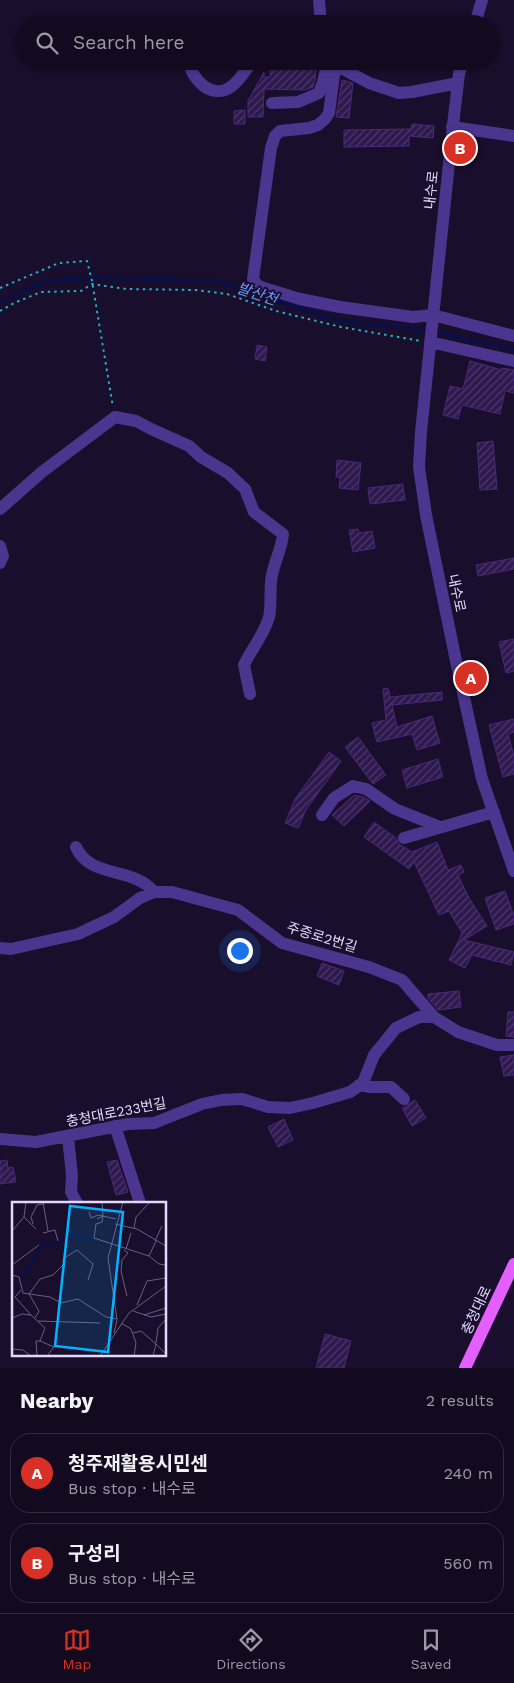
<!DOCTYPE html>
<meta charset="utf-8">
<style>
:root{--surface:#130a20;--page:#1c1329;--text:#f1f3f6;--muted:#9d9aa5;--line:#322b3e;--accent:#d93025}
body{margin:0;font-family:"Work Sans","Noto Sans KR",sans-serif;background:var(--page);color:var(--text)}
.you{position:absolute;left:239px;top:950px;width:18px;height:18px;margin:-12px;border:4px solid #fff;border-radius:50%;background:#1a73e8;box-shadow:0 0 0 8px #1a73e833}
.badge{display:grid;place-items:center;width:32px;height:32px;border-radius:50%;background:var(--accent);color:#fff;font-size:16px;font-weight:700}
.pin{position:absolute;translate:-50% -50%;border:2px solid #fff;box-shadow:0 1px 5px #0006}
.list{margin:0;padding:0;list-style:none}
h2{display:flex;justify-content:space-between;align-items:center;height:65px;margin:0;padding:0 20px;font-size:21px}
h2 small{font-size:16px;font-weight:400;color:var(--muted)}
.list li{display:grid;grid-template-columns:32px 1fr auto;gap:15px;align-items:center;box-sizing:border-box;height:80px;margin:0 10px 10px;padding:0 10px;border:1px solid var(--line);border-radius:20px}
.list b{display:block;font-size:19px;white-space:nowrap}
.list p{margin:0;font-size:16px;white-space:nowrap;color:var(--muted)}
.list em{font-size:16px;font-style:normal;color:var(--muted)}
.icon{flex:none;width:28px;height:28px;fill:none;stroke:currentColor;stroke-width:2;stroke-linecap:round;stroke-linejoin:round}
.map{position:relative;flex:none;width:514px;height:1368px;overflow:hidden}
.search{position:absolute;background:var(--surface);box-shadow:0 1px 4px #0004;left:15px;right:15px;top:15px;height:55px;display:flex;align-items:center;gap:12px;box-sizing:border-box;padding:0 18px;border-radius:28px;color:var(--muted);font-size:19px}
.sheet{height:245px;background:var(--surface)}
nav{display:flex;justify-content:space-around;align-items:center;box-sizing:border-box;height:70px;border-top:1px solid var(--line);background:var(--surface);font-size:14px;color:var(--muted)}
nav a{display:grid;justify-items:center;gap:2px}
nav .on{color:var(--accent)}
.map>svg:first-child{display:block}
</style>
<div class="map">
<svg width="514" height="1368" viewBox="0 0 514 1368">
<defs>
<pattern id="building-hatch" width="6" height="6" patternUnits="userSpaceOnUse" patternTransform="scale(1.25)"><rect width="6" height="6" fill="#2e184e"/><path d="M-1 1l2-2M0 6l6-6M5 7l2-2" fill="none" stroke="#4c3969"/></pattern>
</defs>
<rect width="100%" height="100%" fill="#190e2b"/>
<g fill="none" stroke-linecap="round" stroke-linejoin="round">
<path stroke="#05104d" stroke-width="3" d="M0,302L45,281L97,278L218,281L333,319L428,331
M434,332L514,349"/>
</g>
<path fill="url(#building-hatch)" stroke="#4a287c" d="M270,68L311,69L316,70L315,80L313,87L305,90L264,89L263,117H248V101L264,72V77H270Z
M342,80L353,83L349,118L336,117Z
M245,110V124H234V111Z
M412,124L434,126L433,138L409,136V146L344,147V130L411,129Z
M257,345L267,347L265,361L255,359Z
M470,361L502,370V368L514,370V393L505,391L500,414L462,405L458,419L443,415L450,386L463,389Z
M493,441L497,489L480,490L477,443Z
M337,460L361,463L358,490L339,488L340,477H336Z
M403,484L405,500L370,504L368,488Z
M358,529L359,533L372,531L375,548L353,552L349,530Z
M514,558V569L478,576L476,565Z
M514,639V671L506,673L499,642Z
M388,688L390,697L442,692V700L392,705L397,727L432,716L440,743L417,750L412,734L377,742L372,723L386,720L383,689Z
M514,719V732L508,734L514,756V774L503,777L489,725Z
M358,737L386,775L373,784L345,747Z
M329,752L341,761L306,810L298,828L285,823L295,799Z
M438,759L443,777L407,788L402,770Z
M354,795L363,797L370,801L344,826L332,815Z
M374,822L396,838L399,844L412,852L437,842L448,870L461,865L464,872L458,875L469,898L487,926L464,940L514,952L511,965L472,955L465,968L449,960L462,933L449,911L439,915L414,862L409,869L364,837Z
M505,891L514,916V924L496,930L485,898Z
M322,963L344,971L339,985L317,976Z
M459,991L461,1007L438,1010L428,998V994Z
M508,1012H514V1037L506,1036Z
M514,1055V1075L504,1076L500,1057Z
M415,1100L426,1118L412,1126L402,1108Z
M284,1119L293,1140L278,1147L268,1127Z
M7,1160L8,1168L13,1167L16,1182L0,1184V1161Z
M117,1160L128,1192L116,1195L107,1162Z
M325,1334L351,1341L344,1368H316Z"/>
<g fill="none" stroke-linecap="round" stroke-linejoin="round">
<path stroke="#24afc7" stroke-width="2" stroke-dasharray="2.5 4" stroke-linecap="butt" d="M0,288L59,263L87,261L92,281L113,407
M0,311L14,303L41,292L81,291L92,284L126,289L196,290L227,294L276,311L341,327L421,341"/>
<path stroke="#4b358e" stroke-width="12" d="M319,0L321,24
M475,24L482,0
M189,61C191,80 213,101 232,86C240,80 246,69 253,61
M314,61L345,70L369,83L399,93L412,92L458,83
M463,61L459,74L453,125L421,432L419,467L426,515L456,661L482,779L514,871
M335,67L329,113L325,119L318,125L309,128L280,131L275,136L271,148L253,279L258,286L264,288L300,299L340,307L413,317L433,315L514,336
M272,103L298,102L319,93L323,82L327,64
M452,127L514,136
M430,342L514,361
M0,509L42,472L115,417L136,421L151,429L189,446L201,457L228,473L245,489L254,512L283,534C282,548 275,560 272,575C269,588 272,603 269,617C264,635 252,648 244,665L250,694
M0,546L3,556L0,563
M322,815L334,798L353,786L366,789L395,809L440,827
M404,838L494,812
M76,847C90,879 133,866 154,892
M0,948L11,949L78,934L114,917L140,898L154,892H172L238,910L282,943L369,967L402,980L434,1017L458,1032L497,1045H514
M359,1085L370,1087H391L404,1099
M115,1126L140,1203
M68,1137L72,1176L71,1192L77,1203
M0,1139L36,1142L128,1124L154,1123L202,1104L221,1100L242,1099L268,1107L290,1108L313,1103L350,1092L363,1083L374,1055L396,1028L419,1017H434"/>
<path stroke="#e45fff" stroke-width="12" d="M465,1368L514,1264"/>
</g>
<g text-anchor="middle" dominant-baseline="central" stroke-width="4" stroke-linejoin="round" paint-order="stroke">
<g font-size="14" fill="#e5d8ff" stroke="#190e2b">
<text transform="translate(431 190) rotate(-84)">내수로</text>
<text transform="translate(457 593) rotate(78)">내수로</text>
<text transform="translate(322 937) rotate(17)">주중로2번길</text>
<text transform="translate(116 1112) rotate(-11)">충청대로233번길</text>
<text transform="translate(476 1310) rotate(-65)">충청대로</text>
</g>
<g font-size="15" font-style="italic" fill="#6698ff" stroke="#190e2b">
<text transform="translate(257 294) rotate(18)">발산천</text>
</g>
</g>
<g transform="translate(12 1202)">
<rect width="154" height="154" fill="#190e2b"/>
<path fill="none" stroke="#05104d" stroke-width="2.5" d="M10,76L30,43L41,42L59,33L82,37"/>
<path fill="none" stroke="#6b5f80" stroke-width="1" d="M31,0L36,29M77,10L79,16L86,13L104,17M91,14L90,20L84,22L82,36L137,54L144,39M12,15L24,27M85,17L91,14L90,0M21,22L19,15L25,3L31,2M103,22L125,27L154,44M122,26L124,15L138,0M0,29L12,15L14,0M31,31L43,28L46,39M143,39L150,24M114,47L119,31M112,48L116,51L110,58L109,69L115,94M137,54L147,62L154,63M0,63L27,43M0,73L7,75L11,91L38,95L49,101L66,97L94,115L105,117M9,88L3,95L19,113M125,103L135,79L154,76M121,109L139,115L154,112M132,113L154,106M0,116L10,112L19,113L33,126L28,139L42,145L35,154M23,116L27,109L17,92L28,77L41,73L52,62L51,57L65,48L81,62L76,78M26,119L88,121M109,121L119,127L124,141L122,154M102,131L105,118L96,56L111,0M121,131L129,129L144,142M144,141L146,126L154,117M0,147L11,148L19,154M25,154L24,139H28M88,154L117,111L154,84M141,154L144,142L154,152"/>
<path fill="#04b2ff" fill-opacity="0.15" stroke="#04b2ff" stroke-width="2.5" d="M58,4L111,10L96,150L43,144Z"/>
<rect width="154" height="154" fill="none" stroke="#e5d8ff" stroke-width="2.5"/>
</g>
</svg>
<div class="you"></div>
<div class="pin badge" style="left:471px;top:678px">A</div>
<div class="pin badge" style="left:460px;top:148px">B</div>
<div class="search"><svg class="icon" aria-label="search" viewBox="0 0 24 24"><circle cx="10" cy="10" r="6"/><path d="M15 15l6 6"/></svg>Search here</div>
</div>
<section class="sheet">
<h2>Nearby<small>2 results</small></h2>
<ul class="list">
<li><span class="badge">A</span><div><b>청주재활용시민센</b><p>Bus stop · 내수로</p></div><em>240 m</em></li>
<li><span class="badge">B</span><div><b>구성리</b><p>Bus stop · 내수로</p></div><em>560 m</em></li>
</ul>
</section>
<nav>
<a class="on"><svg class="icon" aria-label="map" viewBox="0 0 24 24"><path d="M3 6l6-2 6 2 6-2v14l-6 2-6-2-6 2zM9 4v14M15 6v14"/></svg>Map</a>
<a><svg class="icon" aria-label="directions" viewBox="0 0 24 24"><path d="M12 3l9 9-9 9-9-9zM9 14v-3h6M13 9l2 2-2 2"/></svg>Directions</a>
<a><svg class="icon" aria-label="saved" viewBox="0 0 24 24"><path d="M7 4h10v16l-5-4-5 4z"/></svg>Saved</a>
</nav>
